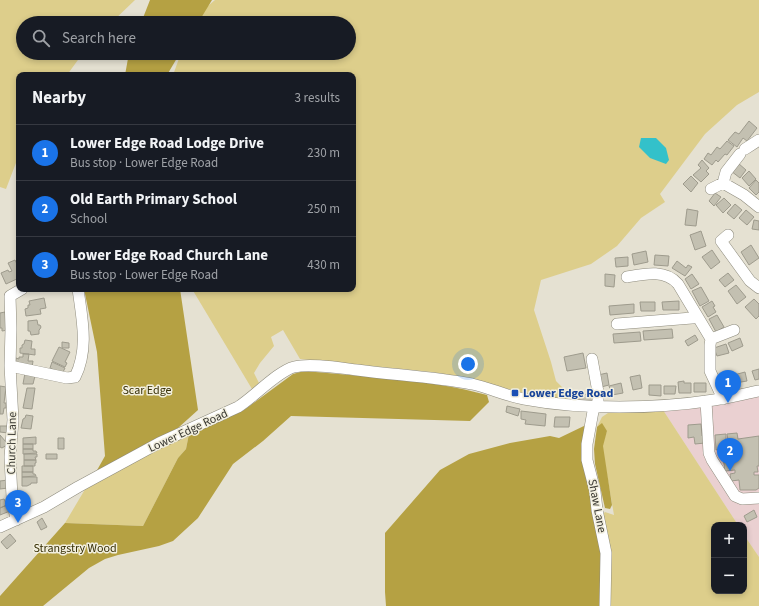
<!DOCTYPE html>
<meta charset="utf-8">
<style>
:root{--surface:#171b24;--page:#20242c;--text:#f1f3f6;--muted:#9ea1a6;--line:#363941;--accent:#1a73e8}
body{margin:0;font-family:"Source Sans 3",sans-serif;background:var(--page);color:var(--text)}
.controls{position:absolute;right:12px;bottom:12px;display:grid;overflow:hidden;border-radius:8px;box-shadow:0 2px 6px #0003}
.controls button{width:36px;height:36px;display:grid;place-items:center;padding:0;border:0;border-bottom:1px solid var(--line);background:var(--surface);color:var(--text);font:20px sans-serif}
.you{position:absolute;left:468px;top:364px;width:14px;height:14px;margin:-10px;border:3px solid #fff;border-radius:50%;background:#1a73e8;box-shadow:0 0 0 6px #1a73e833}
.badge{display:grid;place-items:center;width:26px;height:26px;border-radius:50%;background:var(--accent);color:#fff;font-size:13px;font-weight:700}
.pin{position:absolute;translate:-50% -33px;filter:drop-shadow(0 1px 2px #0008)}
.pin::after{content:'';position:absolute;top:21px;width:14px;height:12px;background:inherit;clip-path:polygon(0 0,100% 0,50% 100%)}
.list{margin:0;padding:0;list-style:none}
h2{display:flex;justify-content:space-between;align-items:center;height:52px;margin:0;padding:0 16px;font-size:17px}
h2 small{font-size:13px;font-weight:400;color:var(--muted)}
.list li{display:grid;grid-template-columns:26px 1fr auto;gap:12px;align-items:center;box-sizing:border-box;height:56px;padding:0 16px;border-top:1px solid var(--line)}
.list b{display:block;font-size:15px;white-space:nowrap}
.list p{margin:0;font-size:13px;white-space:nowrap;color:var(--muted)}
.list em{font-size:13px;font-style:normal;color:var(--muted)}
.icon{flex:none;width:22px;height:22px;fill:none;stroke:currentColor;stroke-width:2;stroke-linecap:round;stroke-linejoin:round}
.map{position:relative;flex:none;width:759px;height:606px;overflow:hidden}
.search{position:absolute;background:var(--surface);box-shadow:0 2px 6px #0003;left:16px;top:16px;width:340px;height:44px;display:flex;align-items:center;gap:10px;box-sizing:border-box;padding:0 14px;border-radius:22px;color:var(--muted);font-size:15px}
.panel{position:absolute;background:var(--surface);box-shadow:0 2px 6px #0003;left:16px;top:72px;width:340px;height:220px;border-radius:8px}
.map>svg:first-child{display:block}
</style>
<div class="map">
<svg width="759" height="606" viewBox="0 0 759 606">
<rect width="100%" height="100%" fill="#e5e1d2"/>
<path fill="#ead0d1" d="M759,396V557L744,535V525H738L663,410H680L714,405Z"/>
<path fill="#ddce8b" d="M0,0H135L111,23H23V53H83L67,75H19V155L6,189L0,187Z
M215,0H759V92L737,105L705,134L660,194L665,202L641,218L617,246L591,264L541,280L534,310L551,362L556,381L568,393V400L522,394L474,379L432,372L300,359L283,330L271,337L274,346L260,363L254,373L259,383L252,389L192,289H353V75H173L181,53H349V23H195L203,10Z
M663,410L738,525H714V591H744V535L759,557V606H608L602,515L605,512L614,515L602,446L607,431L597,427L602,417L608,413Z
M189,434L186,449L178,458L143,526L65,523L87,486Z"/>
<path fill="#b5a143" d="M150,0H212L198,23H141Z
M129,53H180L167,75H125Z
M84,289H180L198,410L178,428L96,472L105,456L97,352Z
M304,371C365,377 428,379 487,395L489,402L470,421L291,416L263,441L233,464L198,518L173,541L159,546L118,555L105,559L89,568L43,606H0V596L65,523L143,526L178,458L186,449L189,434L244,410L293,374Z
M602,423L607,431L603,446L612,505L610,509L605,508L595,464L594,449L597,427Z
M586,425L581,450L602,554V606H386L385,592V533L440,470L469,454L510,443L550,436L559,438Z"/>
<path fill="#33c1ca" d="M641,138H656L666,148L669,160L666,164L650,158L639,147Z"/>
<path fill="#c3c0b1" stroke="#9e9b8d" d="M749,121L757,128L747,141L743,138L737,147L728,140L735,132L739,134Z
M727,141L734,146L727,155L725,154L718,162L716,160L712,165L704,159L708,153L711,155L717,147L720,149Z
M702,160L709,168L706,171L709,174L701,182L693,175L701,168L698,165Z
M738,163L746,170L740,178L731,171Z
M749,171L756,179L749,186L742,178Z
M691,176L698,183L691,192L683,184Z
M756,180L759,183V192L756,195L749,188Z
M715,193L721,197L714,206L709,201Z
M724,198L731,205L723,213L716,205Z
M735,204L742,210L734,219L727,213Z
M687,209L698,211L696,226L685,225Z
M746,210L754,217L747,225L739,218Z
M754,220L759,221V230L752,229Z
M701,231L706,246L695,250L690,235Z
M751,245L759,258L749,265L741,252Z
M712,250L720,262L711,269L702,257Z
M646,251L648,262L634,265L632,254Z
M655,255L669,256L668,266L654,265Z
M628,257V266L616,267L615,258Z
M15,260L19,268V278L6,284L1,273L8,270L9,272L12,271L8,263Z
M677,261L686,268L688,265L692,267L685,276L672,268Z
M728,273L734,280L725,287L719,280Z
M605,274L615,275L614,287L605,286Z
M692,274L699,284L691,289L685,279Z
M736,285L746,297L737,304L728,291Z
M701,287L709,301L700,306L692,291Z
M44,298L46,308L40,309L41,314L26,316L25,309L28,308V305H30L29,301Z
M754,299L759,304V316L756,319L745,307Z
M679,301V310H663L662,302Z
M712,301L715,306L713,307L716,312L708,317L702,307Z
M640,302H655V311H641Z
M634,304V313L610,315L609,306Z
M5,312L8,330L2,331V328H0V313Z
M717,315L724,327L716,332L709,319Z
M37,320L38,325H40L41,327L40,329L39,330V334L31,335L30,331H28V321Z
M672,329L673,338L644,340L643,331Z
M640,332L641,341L614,343L613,334Z
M695,335L698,340L688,346L685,341Z
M740,338L743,346L732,351L728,343Z
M25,340L32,341L31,349H35V355L20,353V348H22V345L24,344Z
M62,342L69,343V348H62Z
M726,344L729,353L717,356L714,348Z
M59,347L70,352L65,362L67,363L65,367L52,361Z
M583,353L586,368L567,371L564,357Z
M23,354H29L28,361H33L32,368L15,366L16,358L19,359V357H23Z
M52,362L65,368L62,374L50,368Z
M759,369V379L755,380L752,371Z
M745,372L747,381L735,383L734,375Z
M25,373L35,376L33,384H23Z
M607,373L609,385L601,387L598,375Z
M640,375L642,388L633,390L630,377Z
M732,376L734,385L722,388L720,379Z
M684,381V383H691V393H679L678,382Z
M621,383L623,393L612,395L609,386Z
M694,383H706V392H694Z
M649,385H661V396L649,395Z
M0,386L6,387L4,403H6V408H4L3,414H0Z
M664,386H676L675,394H664Z
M27,388H35L32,409L23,408Z
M578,394L597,395L596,402L577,400Z
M507,406L520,409L518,416L506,412Z
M521,411L546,414L545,426L525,424L526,420L521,419Z
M26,415L33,416L31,429L21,428L23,419L25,418Z
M555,417H570L569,427H554Z
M701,424L702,436H704L705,443L695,444L694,437L688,438V425Z
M0,426H8V433L0,432Z
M737,433L738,439L759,436V466H757L758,472H754V475H759V488L756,490H740L739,480L731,481L730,474L735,473V470L725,471L723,457H733L732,450H728V455L720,456L719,449L716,450L715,435L726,434V440H728L727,434Z
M0,435L6,442L7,445L2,448L0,447Z
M36,437V444H23V438Z
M58,438H64V449H58Z
M23,444H33V449H23Z
M23,449H33V451H36L37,453L23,454Z
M24,454H37V457H35L36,460H24Z
M46,454H57V459H46Z
M24,460H36V463H35V466H24Z
M22,466H33V472H22Z
M22,472H33V474H35L36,476L22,477Z
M22,477H37V483H31V484L27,486H22Z
M8,480V488L0,489V481Z
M4,499L7,505L0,508V500Z
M7,505L10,511L0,515V508Z
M754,510L757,517L747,522L744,516Z
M42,518L47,527L41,530L37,522Z
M10,534L16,541L7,549L1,542Z"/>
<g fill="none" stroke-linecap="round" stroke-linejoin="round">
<defs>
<path id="minor" d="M745,149L759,140
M723,183L744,195L759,207
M711,189L723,183L726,172L740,154
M728,235L721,241L750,281L759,288
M627,277C644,274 665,269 678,284L711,339L710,345V371L723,399
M617,324L692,318L697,317
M711,339L734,330
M592,359L598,392V407
M10,366L67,378L75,377C89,349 82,319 78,289
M706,401L709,453L712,460L735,496L742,499L759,498
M594,406L587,444V460L595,491L597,510L606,553L605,606
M16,520L12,497L10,457L13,420L10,366L11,329L10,296L22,289
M0,527L44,507L78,487L159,443L238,407C254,397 278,371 294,367C310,363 340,368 357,370C395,375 434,377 472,384C490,388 506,396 524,399C583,410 656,409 714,400C729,398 744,394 759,391"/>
</defs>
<use href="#minor" stroke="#8e8b7d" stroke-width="12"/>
<use href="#minor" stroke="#fff" stroke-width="11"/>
</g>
<rect fill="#1a4fb4" stroke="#f2efdf" stroke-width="1.5" x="511" y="389" width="8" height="8" rx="2"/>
<g text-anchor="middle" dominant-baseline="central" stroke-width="3" stroke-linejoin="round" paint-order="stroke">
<g font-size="12" fill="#372f05" stroke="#f2efdf">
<text x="147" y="390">Scar Edge</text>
<text x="75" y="548">Strangstry Wood</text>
</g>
<g font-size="12" font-weight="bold" fill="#164399" stroke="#f2efdf" text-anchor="start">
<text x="523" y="393">Lower Edge Road</text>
</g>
<g font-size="12" fill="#393832" stroke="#f2efdf">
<text transform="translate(188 431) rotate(-25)">Lower Edge Road</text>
<text transform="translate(12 443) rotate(-89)">Church Lane</text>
<text transform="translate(597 506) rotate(79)">Shaw Lane</text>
</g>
</g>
</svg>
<div class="controls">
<button>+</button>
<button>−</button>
</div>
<div class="you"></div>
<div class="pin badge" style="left:728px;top:403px">1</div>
<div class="pin badge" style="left:730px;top:471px">2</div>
<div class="pin badge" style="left:18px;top:523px">3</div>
<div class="search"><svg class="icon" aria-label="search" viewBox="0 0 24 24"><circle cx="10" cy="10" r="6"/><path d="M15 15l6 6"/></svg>Search here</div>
<section class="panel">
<h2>Nearby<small>3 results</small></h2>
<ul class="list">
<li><span class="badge">1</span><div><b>Lower Edge Road Lodge Drive</b><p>Bus stop · Lower Edge Road</p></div><em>230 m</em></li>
<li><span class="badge">2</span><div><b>Old Earth Primary School</b><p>School</p></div><em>250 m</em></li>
<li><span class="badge">3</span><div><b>Lower Edge Road Church Lane</b><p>Bus stop · Lower Edge Road</p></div><em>430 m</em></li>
</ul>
</section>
</div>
